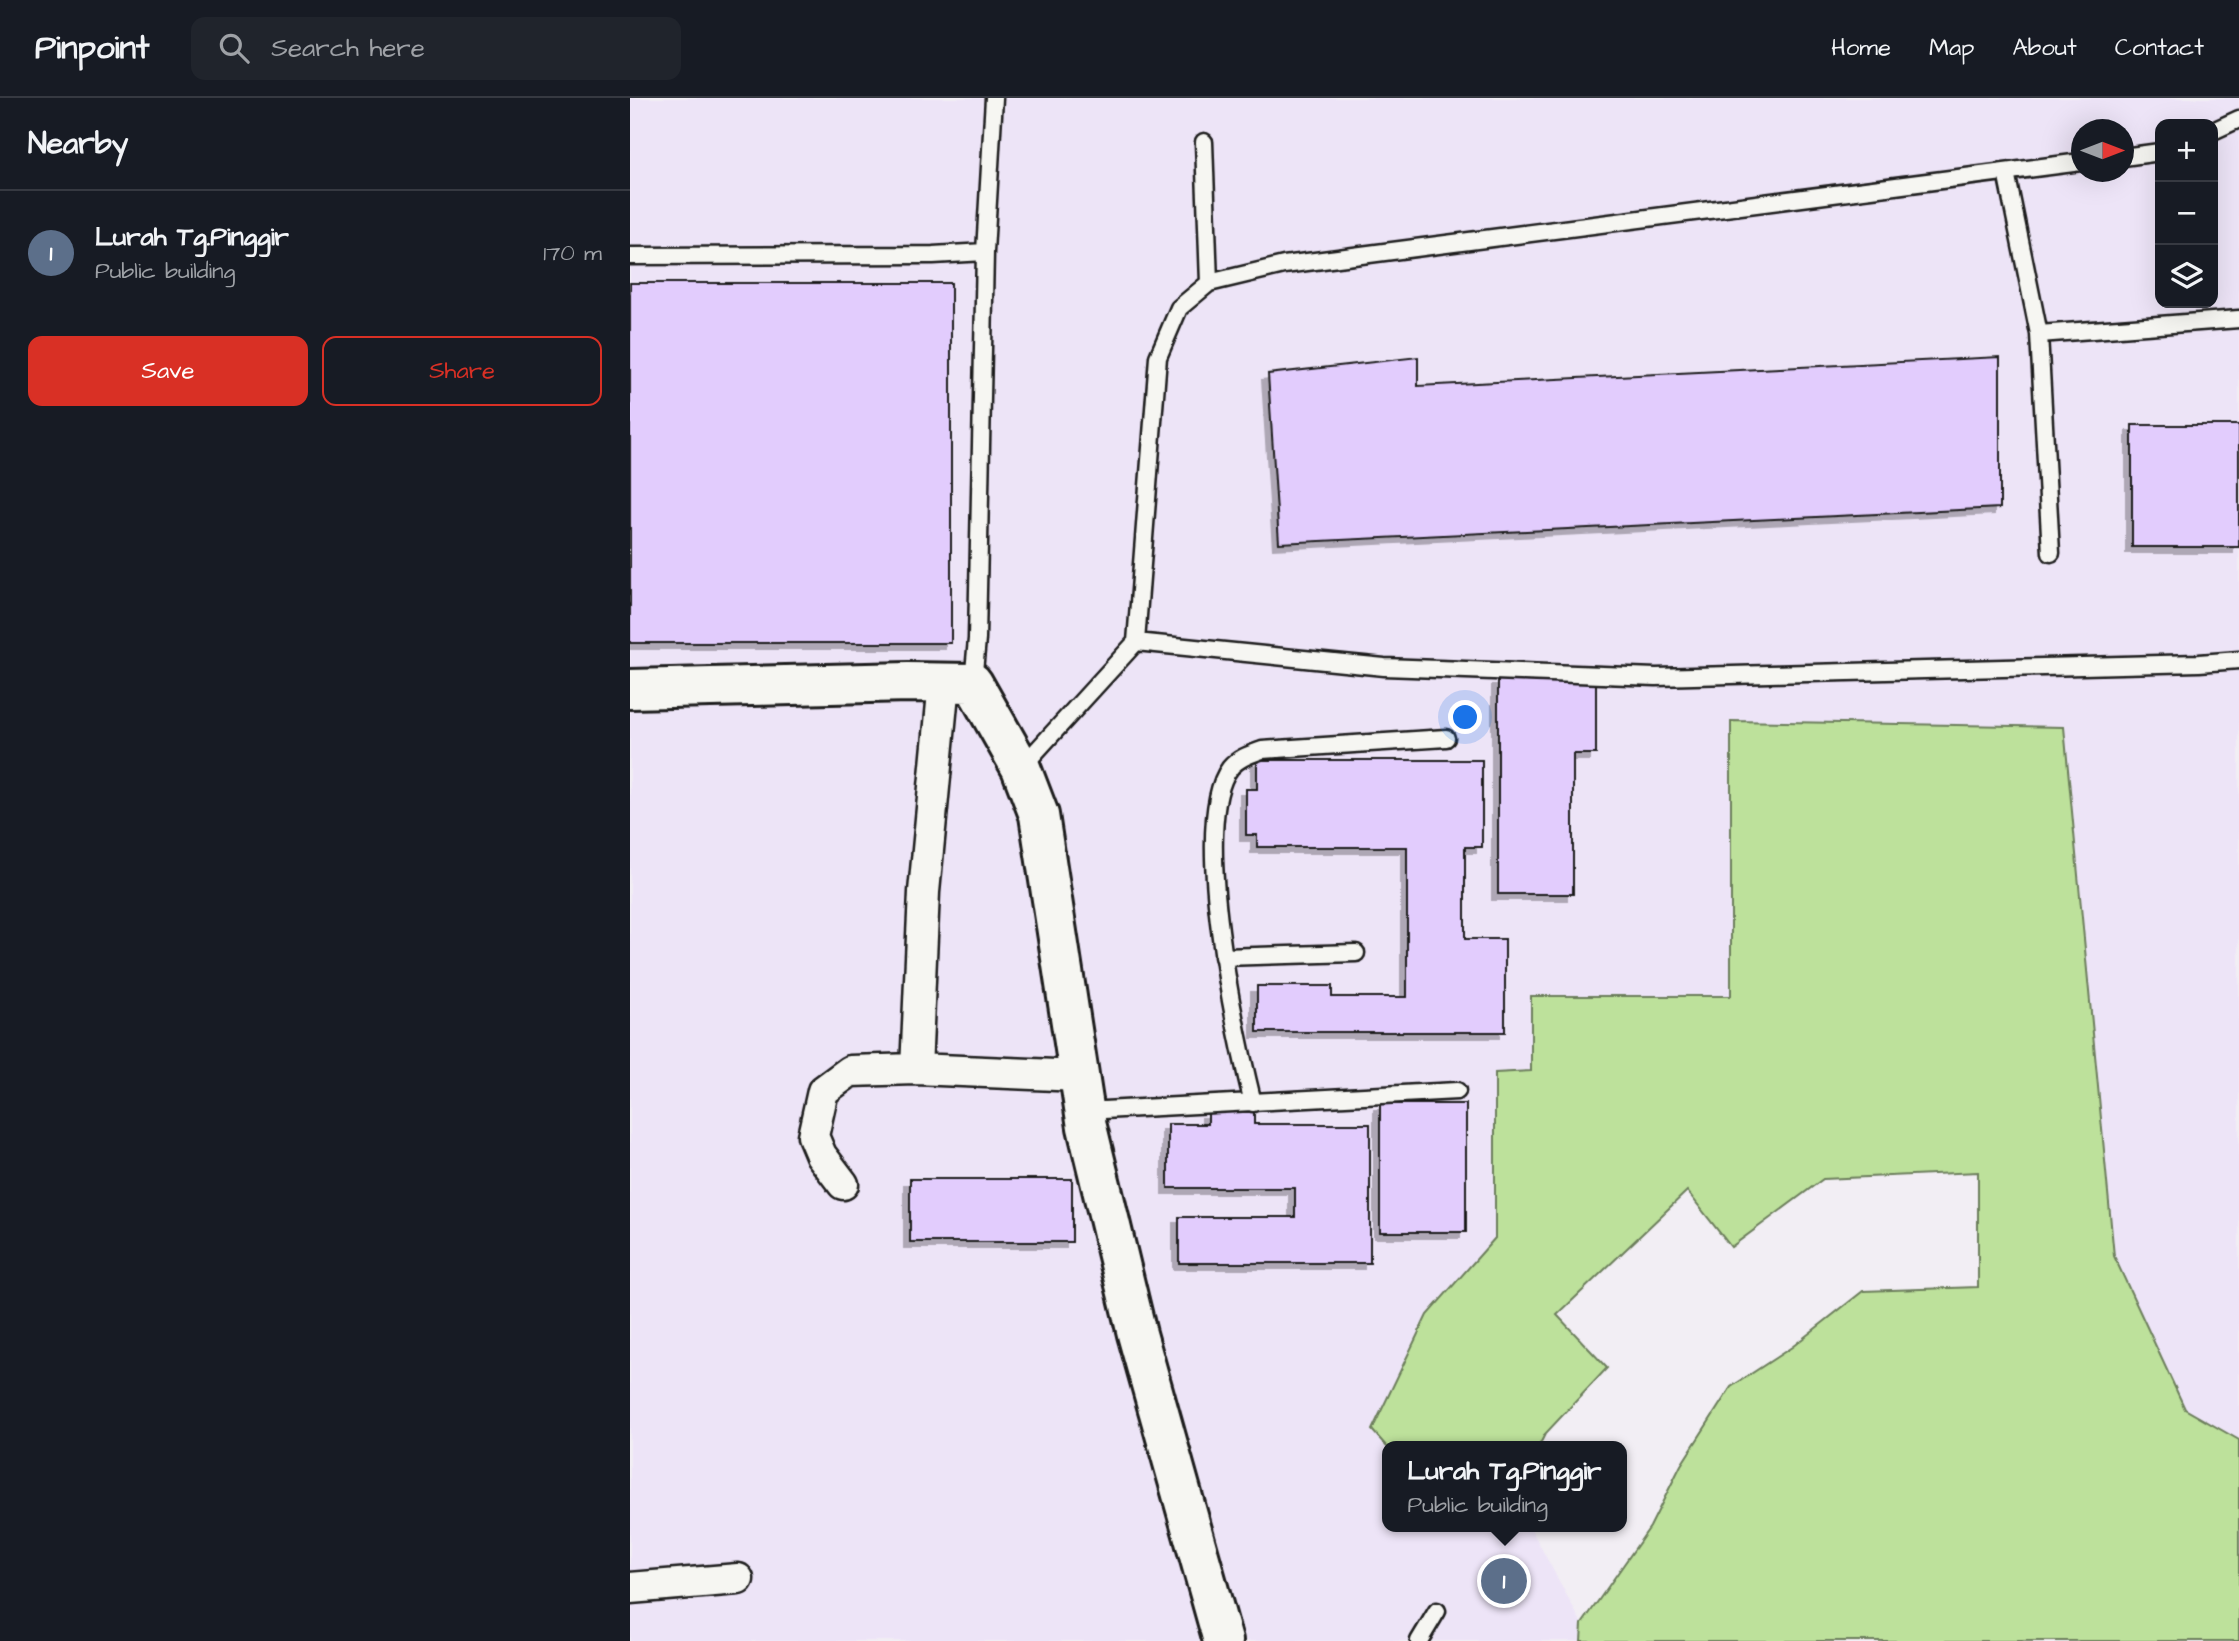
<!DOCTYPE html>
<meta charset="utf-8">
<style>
:root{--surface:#171b24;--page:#20242c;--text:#f1f3f6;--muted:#9ea1a6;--line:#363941;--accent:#d93025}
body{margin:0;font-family:"Architects Daughter",sans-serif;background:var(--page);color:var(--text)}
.controls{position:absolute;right:21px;top:21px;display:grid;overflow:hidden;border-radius:14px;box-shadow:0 7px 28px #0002}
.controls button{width:63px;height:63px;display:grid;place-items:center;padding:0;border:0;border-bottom:2px solid var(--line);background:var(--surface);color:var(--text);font:35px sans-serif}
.compass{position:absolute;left:1441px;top:21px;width:63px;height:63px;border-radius:50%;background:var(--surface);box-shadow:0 7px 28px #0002;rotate:90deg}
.you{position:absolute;left:836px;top:620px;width:24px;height:24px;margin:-18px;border:5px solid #fff;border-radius:50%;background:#1a73e8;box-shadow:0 0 0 10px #1a73e833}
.badge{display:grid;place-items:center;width:46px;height:46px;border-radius:50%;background:var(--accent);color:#fff;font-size:23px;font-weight:700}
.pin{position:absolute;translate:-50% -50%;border:4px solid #fff;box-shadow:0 2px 7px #0006}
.popup{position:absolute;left:752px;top:1343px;width:245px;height:91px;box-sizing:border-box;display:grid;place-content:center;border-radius:14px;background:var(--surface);filter:drop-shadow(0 2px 5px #0005);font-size:23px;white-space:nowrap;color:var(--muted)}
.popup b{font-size:26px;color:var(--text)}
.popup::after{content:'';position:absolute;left:50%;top:100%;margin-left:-14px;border:14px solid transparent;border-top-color:var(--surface)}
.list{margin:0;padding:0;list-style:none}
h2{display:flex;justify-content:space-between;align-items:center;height:91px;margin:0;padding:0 28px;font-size:30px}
h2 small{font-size:23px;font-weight:400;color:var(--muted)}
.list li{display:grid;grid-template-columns:46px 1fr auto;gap:21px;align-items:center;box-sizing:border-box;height:126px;padding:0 28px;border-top:2px solid var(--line)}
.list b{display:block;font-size:26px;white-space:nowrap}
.list p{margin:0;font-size:23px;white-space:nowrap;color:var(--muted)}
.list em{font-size:23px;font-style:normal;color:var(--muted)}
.actions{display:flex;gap:14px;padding:21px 28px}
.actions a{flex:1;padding:16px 0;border:2px solid var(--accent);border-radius:14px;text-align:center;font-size:24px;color:var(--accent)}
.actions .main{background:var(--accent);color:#fff}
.icon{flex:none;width:38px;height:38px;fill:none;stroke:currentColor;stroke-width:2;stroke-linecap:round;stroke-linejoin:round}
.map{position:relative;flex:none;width:1609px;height:1543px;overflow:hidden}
header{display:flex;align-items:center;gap:42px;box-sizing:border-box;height:98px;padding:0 35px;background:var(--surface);border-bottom:2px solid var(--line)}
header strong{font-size:33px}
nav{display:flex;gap:38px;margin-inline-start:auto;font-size:24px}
.search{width:490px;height:63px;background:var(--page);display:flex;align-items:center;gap:18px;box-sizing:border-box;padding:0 24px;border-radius:14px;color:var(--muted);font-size:26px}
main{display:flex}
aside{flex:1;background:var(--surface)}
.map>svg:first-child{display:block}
</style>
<header>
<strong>Pinpoint</strong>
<div class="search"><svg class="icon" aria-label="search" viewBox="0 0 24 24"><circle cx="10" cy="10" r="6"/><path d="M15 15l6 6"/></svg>Search here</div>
<nav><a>Home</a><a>Map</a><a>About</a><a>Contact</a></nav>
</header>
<main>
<aside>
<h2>Nearby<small></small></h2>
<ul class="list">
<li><span class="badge" style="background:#5c6f8a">1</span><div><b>Lurah Tg.Pinggir</b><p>Public building</p></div><em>170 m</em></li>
</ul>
<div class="actions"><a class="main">Save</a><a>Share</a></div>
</aside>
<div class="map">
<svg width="1609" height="1543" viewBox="0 0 1609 1543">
<defs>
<filter id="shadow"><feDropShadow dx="-6" dy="6" stdDeviation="0" flood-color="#0004"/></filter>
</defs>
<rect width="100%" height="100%" fill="#f2eef4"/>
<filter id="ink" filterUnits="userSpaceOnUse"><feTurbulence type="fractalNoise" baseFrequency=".0143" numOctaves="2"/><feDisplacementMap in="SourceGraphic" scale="14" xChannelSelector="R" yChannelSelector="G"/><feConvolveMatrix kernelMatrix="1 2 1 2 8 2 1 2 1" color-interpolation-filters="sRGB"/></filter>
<g filter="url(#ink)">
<path fill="#ede4f7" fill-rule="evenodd" d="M0,0H1609V1342L1555,1311L1484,1158L1434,629L1101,624V898L901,899V973L865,975V1140L797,1217L742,1332L757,1349V1429H900L952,1526L951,1543H0ZM1530,26H1583V205H1530ZM1451,32H1493V74H1451Z"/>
<path fill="#bde19b" stroke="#6c7e5c" stroke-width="2" d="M1101,623L1434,629L1484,1158L1555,1311L1609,1342V1543H951L952,1526L1020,1429L1051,1367L1101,1289L1162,1249L1233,1193L1348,1189V1074L1193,1081L1101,1149L1057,1093L927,1217L977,1270L915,1336L909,1348L757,1349L742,1332L797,1217L865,1140V975L901,973V898H1101Z"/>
<path fill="#e2ccfd" stroke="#1c1c1c" stroke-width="2" filter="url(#shadow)" d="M0,185H321V545H0Z
M788,259V288L1370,259V410L649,445L638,276Z
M1502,327H1609V449H1502Z
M868,581H966V656H943V796H868Z
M627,662H852V749H835V841H875V934H627V888H702V899H777V749H627V737H616V691H627Z
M750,1006H836V1134H750Z
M578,1014H624V1026H740V1165H549V1119H665V1090H538V1026H578Z
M280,1081H442V1144H280Z"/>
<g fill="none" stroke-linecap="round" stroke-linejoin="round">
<defs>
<path id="lane" d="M1583,33L1609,21
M574,44L579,185
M1493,59L1530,54
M1376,74L1409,236L1421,455
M355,154L364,0
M0,158L303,157L355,154L347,541L343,585
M1409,236L1609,221
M506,544L528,259L549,210L579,185L654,167L1451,64
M391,670L506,544L754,569L1026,579L1569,565L1609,562
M593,859L726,855
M623,1005C607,940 559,723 600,670C608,660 621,656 632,652L816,640
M455,1013L827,993
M789,1543L807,1513"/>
<path id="street" d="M314,584L294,794L286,971L450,978
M213,1086L191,1057L183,1038L193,993L220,973L286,971
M0,1490L108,1481"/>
<path id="secondary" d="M0,591L278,584L343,585L391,670L409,717L457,1029L507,1236L593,1543"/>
</defs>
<use href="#lane" stroke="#1c1c1c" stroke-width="21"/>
<use href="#street" stroke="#1c1c1c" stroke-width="35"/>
<use href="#secondary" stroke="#1c1c1c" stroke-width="44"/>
<use href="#lane" stroke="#f6f6f2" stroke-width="16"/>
<use href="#street" stroke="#f6f6f2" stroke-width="30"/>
<use href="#secondary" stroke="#f6f6f2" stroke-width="38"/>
</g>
</g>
</svg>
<div class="controls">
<button>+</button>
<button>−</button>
<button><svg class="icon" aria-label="layers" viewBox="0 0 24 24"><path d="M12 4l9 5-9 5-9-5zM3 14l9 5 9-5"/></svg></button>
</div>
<svg class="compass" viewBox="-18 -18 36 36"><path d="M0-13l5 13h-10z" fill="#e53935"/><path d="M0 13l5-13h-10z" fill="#9ea1a6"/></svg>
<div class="you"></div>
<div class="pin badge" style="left:874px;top:1483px;background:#5c6f8a">1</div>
<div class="popup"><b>Lurah Tg.Pinggir</b>Public building</div>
</div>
</main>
